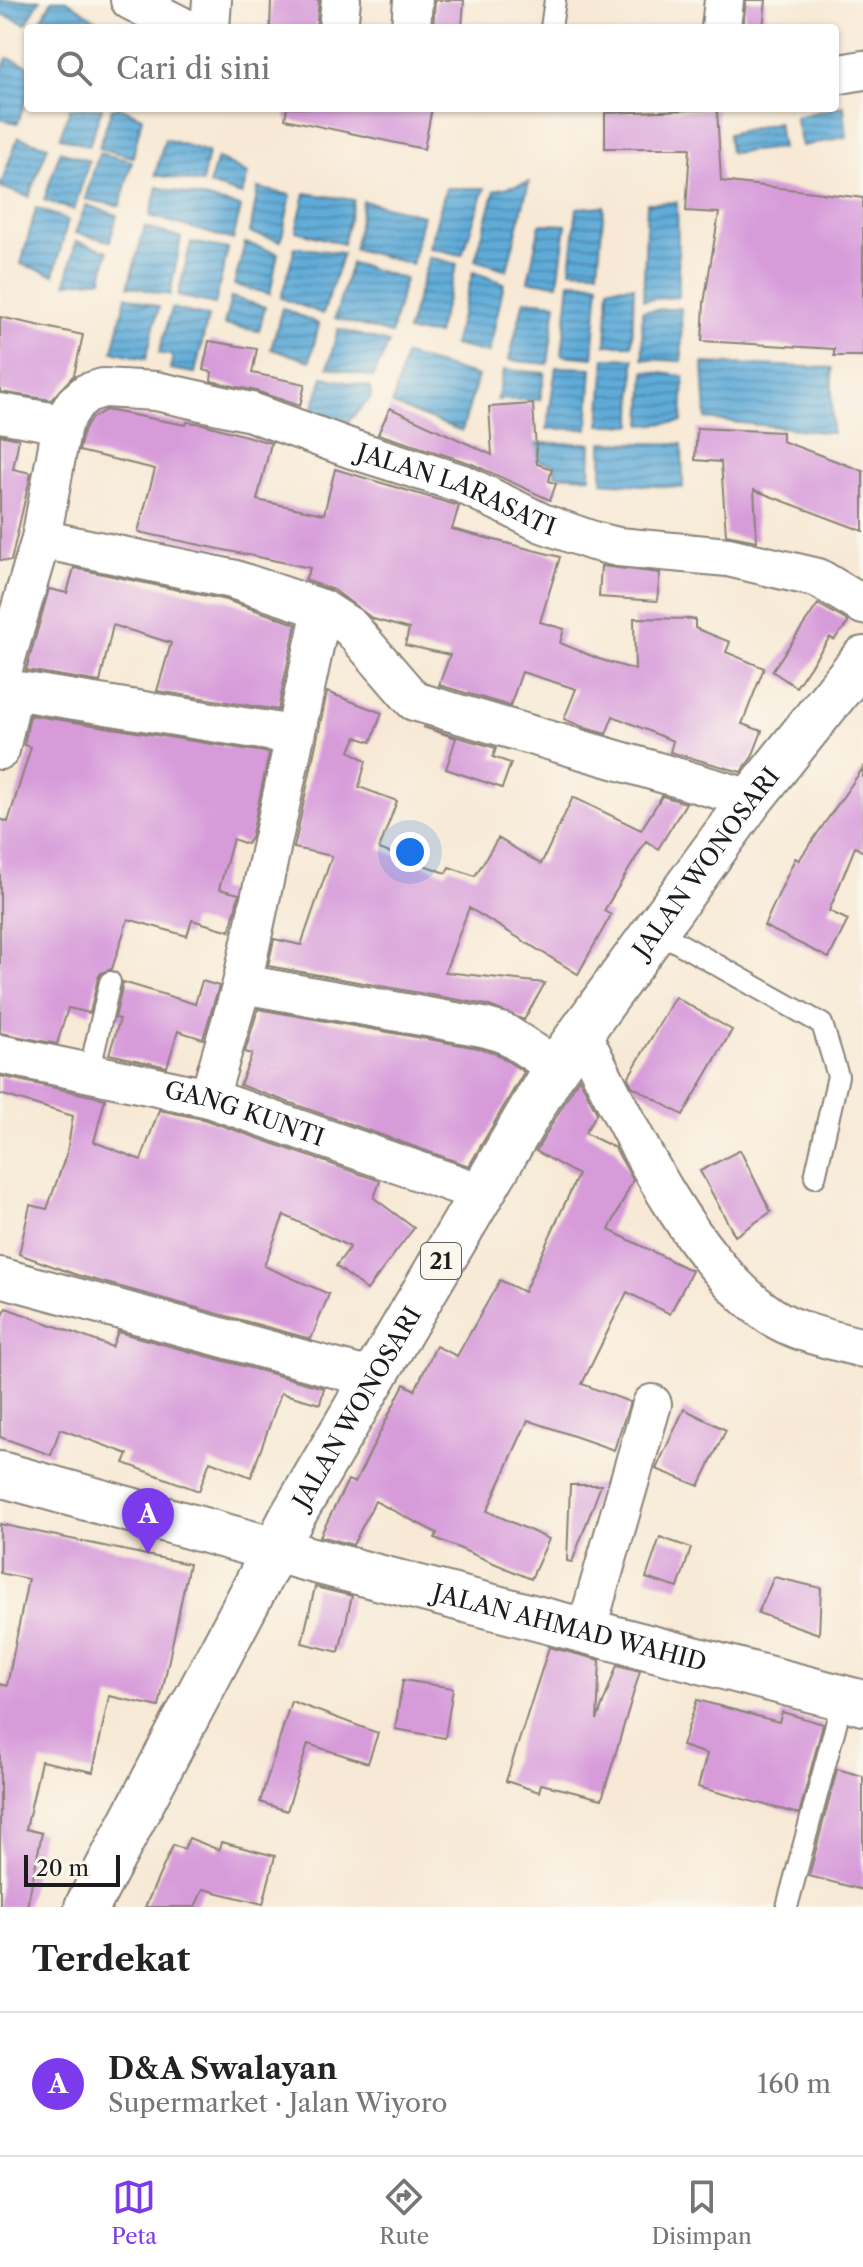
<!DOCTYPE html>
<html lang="id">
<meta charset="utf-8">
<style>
:root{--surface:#fff;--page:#f6f6f6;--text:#222;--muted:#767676;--line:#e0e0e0;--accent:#7c3aed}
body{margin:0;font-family:"Libre Caslon Text",serif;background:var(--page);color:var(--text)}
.scale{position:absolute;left:24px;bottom:20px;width:96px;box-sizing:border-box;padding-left:8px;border:4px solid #1c1c1c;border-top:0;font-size:22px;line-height:28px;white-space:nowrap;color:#1c1c1c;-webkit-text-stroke:6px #fbf7ec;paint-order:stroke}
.you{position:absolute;left:410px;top:852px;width:28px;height:28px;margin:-20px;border:6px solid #fff;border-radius:50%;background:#1a73e8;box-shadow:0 0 0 12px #1a73e833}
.badge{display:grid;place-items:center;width:52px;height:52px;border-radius:50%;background:var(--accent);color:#fff;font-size:26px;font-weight:700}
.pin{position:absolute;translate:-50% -66px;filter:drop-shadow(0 2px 4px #0008)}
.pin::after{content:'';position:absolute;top:42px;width:28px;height:24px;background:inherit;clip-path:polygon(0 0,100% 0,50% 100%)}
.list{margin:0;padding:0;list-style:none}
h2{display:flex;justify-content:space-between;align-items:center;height:104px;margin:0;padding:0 32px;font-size:34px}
h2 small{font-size:26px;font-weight:400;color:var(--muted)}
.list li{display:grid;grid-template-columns:52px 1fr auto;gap:24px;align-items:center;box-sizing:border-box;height:144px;padding:0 32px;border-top:2px solid var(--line)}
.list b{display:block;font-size:30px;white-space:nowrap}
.list p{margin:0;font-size:26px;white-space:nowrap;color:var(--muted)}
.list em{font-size:26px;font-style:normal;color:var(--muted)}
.icon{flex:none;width:44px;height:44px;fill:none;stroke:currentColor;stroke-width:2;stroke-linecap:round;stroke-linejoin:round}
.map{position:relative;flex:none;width:863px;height:1907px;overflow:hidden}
.search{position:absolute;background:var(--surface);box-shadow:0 2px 6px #0004;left:24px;right:24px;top:24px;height:88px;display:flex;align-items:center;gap:20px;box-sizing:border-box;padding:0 28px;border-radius:8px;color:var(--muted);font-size:30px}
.sheet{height:248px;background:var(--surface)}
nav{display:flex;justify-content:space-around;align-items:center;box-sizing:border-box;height:112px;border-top:2px solid var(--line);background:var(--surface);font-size:22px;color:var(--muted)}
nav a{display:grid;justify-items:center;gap:4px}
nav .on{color:var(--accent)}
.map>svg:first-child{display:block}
</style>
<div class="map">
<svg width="863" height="1907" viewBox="0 0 863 1907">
<defs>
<pattern id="water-rules" width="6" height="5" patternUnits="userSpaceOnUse" patternTransform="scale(2)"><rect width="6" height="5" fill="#5fabd8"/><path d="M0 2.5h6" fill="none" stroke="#4e8aae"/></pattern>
</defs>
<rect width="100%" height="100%" fill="#fbf7ec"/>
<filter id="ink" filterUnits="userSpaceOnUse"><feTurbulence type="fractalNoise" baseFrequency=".0125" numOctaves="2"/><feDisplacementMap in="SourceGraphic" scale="16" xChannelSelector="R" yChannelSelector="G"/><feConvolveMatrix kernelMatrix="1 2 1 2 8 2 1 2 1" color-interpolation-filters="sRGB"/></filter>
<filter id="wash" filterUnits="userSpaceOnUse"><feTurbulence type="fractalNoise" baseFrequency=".006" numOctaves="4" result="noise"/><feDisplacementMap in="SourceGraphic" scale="32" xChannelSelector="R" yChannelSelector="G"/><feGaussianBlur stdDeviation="1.8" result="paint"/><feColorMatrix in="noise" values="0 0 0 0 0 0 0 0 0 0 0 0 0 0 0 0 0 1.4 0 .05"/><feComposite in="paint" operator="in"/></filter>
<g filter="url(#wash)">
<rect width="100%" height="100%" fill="#f7e9d5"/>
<path fill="url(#water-rules)" stroke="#3e647a" stroke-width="2" d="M0,0H40L26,24L0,13Z
M52,0H67L108,28H37Z
M7,58L28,65V92L18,123L0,119V75Z
M844,106L847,137L802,146L795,117Z
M70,108H102L89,146L60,137Z
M112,108H122L142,117L133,157L99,148Z
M778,122L782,148L730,153L728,134Z
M18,137L48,146L29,197L0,187Z
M165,139L208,152L202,183L155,175Z
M60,151L89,161L74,210L44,200Z
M99,153L132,161L120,206L85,199Z
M217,158L248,174L242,195L209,185Z
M529,182L507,270L475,260L495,190Z
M157,187L241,207L233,240L150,216Z
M258,188L291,195L281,241L250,233Z
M446,188H485L462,255L429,248Z
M305,193L354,200L343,244L296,231Z
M363,201L423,215L412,264L354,249Z
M677,202L679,297L643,300L647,203Z
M86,205L117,215L110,241L75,233Z
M604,206L598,271L570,270L577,208Z
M36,208L68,220L54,275L21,264Z
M540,224L566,225L558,284L528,281Z
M145,227L181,238L170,295L128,286Z
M76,241L108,251L102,279L66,283Z
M191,242L228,249L215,304L178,296Z
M245,243L278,253L270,294L234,285Z
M295,247L343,253L323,314L281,298Z
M429,257L457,264L437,334L407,332Z
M351,263L405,279L391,334L335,318Z
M473,272L504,283L489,353L453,345Z
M570,282L599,283L593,358L562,355Z
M634,286L632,345H606L609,287Z
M126,296L159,307L146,359L113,351Z
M231,297L265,307L259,331L224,325Z
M524,300L556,303L548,364L509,360Z
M172,308L208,317L195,373L170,369L173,356L159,353Z
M282,308L319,324L310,361L271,349Z
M681,308L682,361L643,359L642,311Z
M338,329L389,343L373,377L328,367Z
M405,355L478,376L462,431L392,405Z
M605,358L634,359L633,425H600Z
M703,363L832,368V433L706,419Z
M556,367L592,368L588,429H547Z
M504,370L545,373L540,400H497Z
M645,371L684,376L682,422L642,425Z
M323,377L370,387L371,398L340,430L310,417Z
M602,442L682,444L683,488L602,482Z
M527,443H591L590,477L555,475V465L534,460Z"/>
<g id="blocks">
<path fill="#d79bda" d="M271,0H319L316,28H270Z
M435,0H464L462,28H433Z
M746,0H766L763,28H743Z
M287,108H432L424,149L285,119Z
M717,109L721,181L863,198V356H834V349L702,341L704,303L719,213L686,211L690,148H605V113Z
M0,317L83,335L74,375L51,400L0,392Z
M209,341L257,349L252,373L305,384L300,406L256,391L211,381L212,372L203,370Z
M533,404L537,464L552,469L549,481L556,484L550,500L470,463L378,434L390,408L492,455L489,407Z
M106,410L186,425L187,422L203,424L271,443L257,500L324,514L335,469L459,506L452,529L560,557L540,622L564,629L560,643L599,659L635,670L634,618L695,619V628L730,642L726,652L764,668L742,724L762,731L752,757L741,772L670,752L673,741L613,716L606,734L585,728L564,719L576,689L522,672L510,706L439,685L450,655L405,645L409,629L373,619L334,590L305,580L310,568L138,532L155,469L79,451L83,432L92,418Z
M697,428L782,432V441L863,471V531L754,490L757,541L726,535L721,462L695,460Z
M0,435L19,439L13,469L31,473L11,561L0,560Z
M601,566L660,573L657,601L599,597Z
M74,568L226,600L296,624L278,710L157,691L171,643L113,625L100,682L26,670L49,589L67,593Z
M818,604L849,622L834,640L830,637L796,687L772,671Z
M327,692L382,713L371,742L356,737L350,751L366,761L359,787L397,801L379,849L446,873L449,867L475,876L498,838L541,864L573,797L641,830L662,796L686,803L658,849L646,841L604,911L611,915L578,974L469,908L445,972L545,983L524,1020L487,1005L268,966L274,939L301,945L332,856L294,848Z
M30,715L269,753L251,838L247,844L233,839L219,889L239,894L230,931L192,920L187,936L128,919L112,969L101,973L98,978L90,1013L68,1008L57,1044L0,1033V819L8,822L31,747L24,745Z
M423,727L496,748L493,757L511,763L502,788L446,769L456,738Z
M863,768V852L855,847L829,911L848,920L829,958L764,926L795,858L799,860Z
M202,981L219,986L203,1039L178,1031L167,1067L109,1054L120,1019L115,1018L123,982L195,1004Z
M675,997L732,1030L683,1115L632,1086L628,1078Z
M258,1009L478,1048L495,1053L524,1072L469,1166L240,1085L252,1054L245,1052Z
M0,1076L105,1099L94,1142L141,1160L159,1110L203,1119L380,1181L374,1198L414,1228L367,1290L336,1266L350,1247L284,1215L264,1266L329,1294L311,1339L77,1275L19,1254L30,1205L47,1209L67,1152L73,1116L0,1094Z
M579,1078L597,1113L585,1133L615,1148L633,1180L609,1230L692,1271L670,1314L627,1292L582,1384L630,1402L614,1450L528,1420L487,1511L549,1539L531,1579L435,1538L437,1533L375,1501L353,1545L320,1536L348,1480L355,1483L404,1384L415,1390L436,1346L457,1356L500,1280L524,1292L578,1175L536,1151Z
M740,1150L771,1212L735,1236L700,1171Z
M6,1308L112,1347L118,1332L324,1388L320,1404L281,1393L251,1477L210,1461L199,1491L124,1463L128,1454L60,1429L51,1455L0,1437V1324Z
M684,1409L726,1430L699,1486L656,1469Z
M570,1485H601L572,1562L567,1561Z
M0,1524L189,1564L159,1707L109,1696L93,1772L41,1761L26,1829L42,1833L27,1907H0V1684L7,1686L28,1579L0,1573Z
M660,1537L691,1548L678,1588L646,1578Z
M774,1577L821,1588L819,1634L758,1613Z
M315,1587L352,1596L339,1652L302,1643Z
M549,1647L600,1660L597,1720L617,1665L640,1671L602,1799L541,1784L539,1792L506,1781Z
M403,1680L453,1688L445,1738L395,1729Z
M697,1700L779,1722L782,1712L823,1724L799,1814L698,1787L707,1754L682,1746Z
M291,1701L378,1733L368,1763L308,1744L287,1811L260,1802Z
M837,1769L863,1776V1890L809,1876Z
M189,1838L219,1850L221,1842L275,1856L263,1904L203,1889L195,1907H145L173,1845L184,1849Z"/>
</g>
</g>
<g filter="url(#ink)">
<use href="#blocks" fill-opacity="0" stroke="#8a8278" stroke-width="2"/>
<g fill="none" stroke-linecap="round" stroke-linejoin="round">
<defs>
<path id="lane" d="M551,28L555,0
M655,930L822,1024L838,1076L815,1177
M89,1073L110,982
M787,1907L843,1698"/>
<g id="street">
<path d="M130,0L185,28"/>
<path d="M210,28L212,0"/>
<path d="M338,28L341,0"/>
<path d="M411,28L413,0"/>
<path d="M721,28L724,0"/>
<path d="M835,75L863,70"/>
<path d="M0,413L62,424"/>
<path d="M41,539L232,579L322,609L350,627L414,701L751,799"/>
<path id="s1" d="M0,679L41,539L62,424L75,403L87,393L103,388L156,391L251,412L352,449L463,484L542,523L593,541L618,547L728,557L818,578L863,605"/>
<path d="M0,688L293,735"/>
<path d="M0,750L13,691"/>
<path d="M242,984L483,1027L504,1033L556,1067"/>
<path d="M581,1033C626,1120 688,1260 771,1316C797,1333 833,1340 863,1348"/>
<path id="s2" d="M0,1054L209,1098L481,1193"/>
<path d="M209,1098L242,984L322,609"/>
<path d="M0,1277L371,1378"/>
<path d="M586,1631L652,1404"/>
</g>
<g id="secondary">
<path id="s3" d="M0,1474L308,1559L863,1703"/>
</g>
<g id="highway">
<path id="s4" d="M87,1907L292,1517L556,1067L751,799L863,659"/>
</g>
</defs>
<use href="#lane" stroke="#8a8278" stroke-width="24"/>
<use href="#street" stroke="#8a8278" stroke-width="42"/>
<use href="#secondary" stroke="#8a8278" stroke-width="48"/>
<use href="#highway" stroke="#8a8278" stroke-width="48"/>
<use href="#lane" stroke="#fff" stroke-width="20"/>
<use href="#street" stroke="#fff" stroke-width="38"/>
<use href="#secondary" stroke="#fff" stroke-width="44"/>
<use href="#highway" stroke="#fff" stroke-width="44"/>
</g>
</g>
<g text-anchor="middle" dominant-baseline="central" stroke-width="7" stroke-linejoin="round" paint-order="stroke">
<rect fill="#fbf7ec" stroke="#5f5e5a" stroke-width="2" x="421" y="1243" width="40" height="36" rx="6"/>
<g font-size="22" font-weight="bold" fill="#1c1c1c">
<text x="441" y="1261">21</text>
</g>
<g font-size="24" fill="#1c1c1c" stroke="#fbf7ec">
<text stroke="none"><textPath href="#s1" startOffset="690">JALAN LARASATI</textPath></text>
<text stroke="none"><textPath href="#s4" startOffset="1216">JALAN WONOSARI</textPath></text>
<text stroke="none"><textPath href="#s2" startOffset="252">GANG KUNTI</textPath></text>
<text stroke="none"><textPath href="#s4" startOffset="568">JALAN WONOSARI</textPath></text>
<text stroke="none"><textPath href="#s3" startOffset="590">JALAN AHMAD WAHID</textPath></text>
</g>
</g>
</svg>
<div class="scale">20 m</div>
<div class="you"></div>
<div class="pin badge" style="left:148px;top:1554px">A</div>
<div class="search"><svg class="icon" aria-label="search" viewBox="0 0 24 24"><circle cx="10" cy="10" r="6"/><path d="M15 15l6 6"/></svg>Cari di sini</div>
</div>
<section class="sheet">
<h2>Terdekat<small></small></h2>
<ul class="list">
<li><span class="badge">A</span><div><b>D&amp;A Swalayan</b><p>Supermarket · Jalan Wiyoro</p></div><em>160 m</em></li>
</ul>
</section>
<nav>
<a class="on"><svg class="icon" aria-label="map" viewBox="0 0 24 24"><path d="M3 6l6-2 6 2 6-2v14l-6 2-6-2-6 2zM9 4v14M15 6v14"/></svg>Peta</a>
<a><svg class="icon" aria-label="directions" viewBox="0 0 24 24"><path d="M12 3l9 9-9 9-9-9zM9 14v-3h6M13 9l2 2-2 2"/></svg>Rute</a>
<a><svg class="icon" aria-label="saved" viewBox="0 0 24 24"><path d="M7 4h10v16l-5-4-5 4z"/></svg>Disimpan</a>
</nav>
